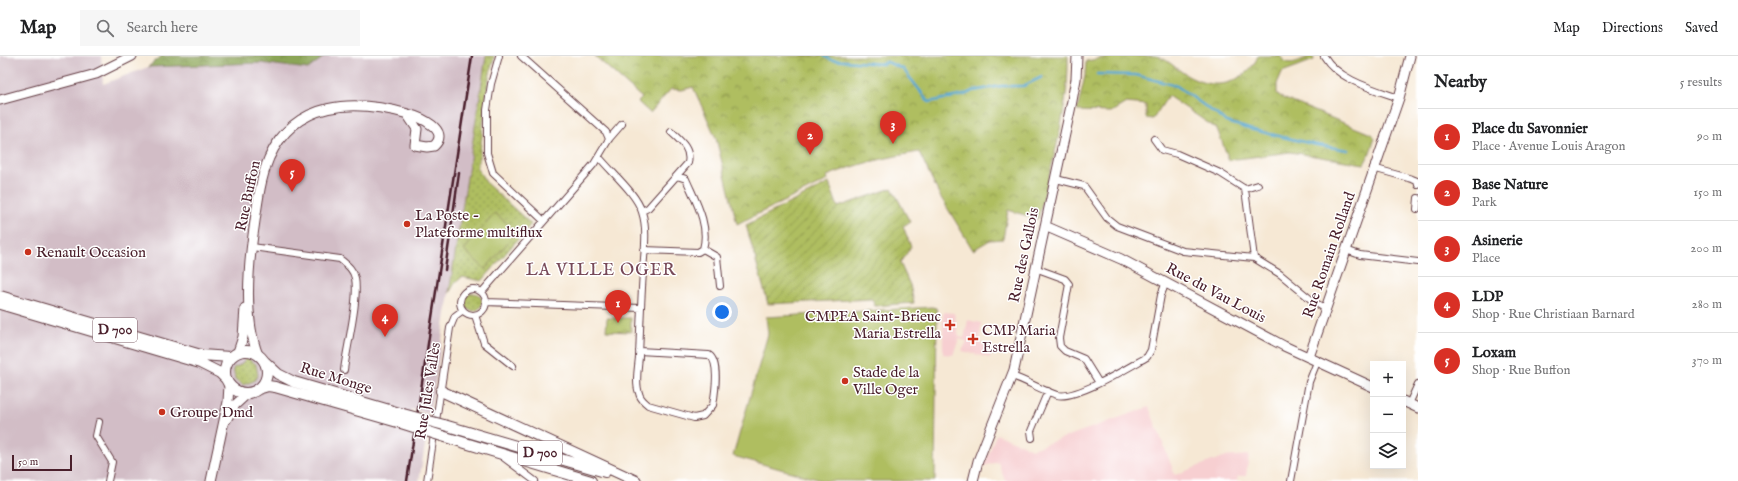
<!DOCTYPE html>
<meta charset="utf-8">
<style>
:root{--surface:#fff;--page:#f6f6f6;--text:#202124;--muted:#757577;--line:#e0e0e0;--accent:#d93025}
body{margin:0;font-family:"IM FELL English",serif;background:var(--page);color:var(--text)}
.controls{position:absolute;right:12px;bottom:12px;display:grid;overflow:hidden;border-radius:0px;box-shadow:0 4px 16px #0002}
.controls button{width:36px;height:36px;display:grid;place-items:center;padding:0;border:0;border-bottom:1px solid var(--line);background:var(--surface);color:var(--text);font:20px sans-serif}
.scale{position:absolute;left:12px;bottom:10px;width:60px;box-sizing:border-box;padding-left:4px;border:2px solid #4a1f2b;border-top:0;font-size:11px;line-height:14px;white-space:nowrap;color:#4a1f2b;-webkit-text-stroke:3px #fff;paint-order:stroke}
.you{position:absolute;left:722px;top:256px;width:14px;height:14px;margin:-10px;border:3px solid #fff;border-radius:50%;background:#1a73e8;box-shadow:0 0 0 6px #1a73e833}
.badge{display:grid;place-items:center;width:26px;height:26px;border-radius:50%;background:var(--accent);color:#fff;font-size:13px;font-weight:700}
.pin{position:absolute;translate:-50% -33px;filter:drop-shadow(0 1px 2px #0008)}
.pin::after{content:'';position:absolute;top:21px;width:14px;height:12px;background:inherit;clip-path:polygon(0 0,100% 0,50% 100%)}
.list{margin:0;padding:0;list-style:none}
h2{display:flex;justify-content:space-between;align-items:center;height:52px;margin:0;padding:0 16px;font-size:17px}
h2 small{font-size:13px;font-weight:400;color:var(--muted)}
.list li{display:grid;grid-template-columns:26px 1fr auto;gap:12px;align-items:center;box-sizing:border-box;height:56px;padding:0 16px;border-top:1px solid var(--line)}
.list b{display:block;font-size:15px;white-space:nowrap}
.list p{margin:0;font-size:13px;white-space:nowrap;color:var(--muted)}
.list em{font-size:13px;font-style:normal;color:var(--muted)}
.icon{flex:none;width:22px;height:22px;fill:none;stroke:currentColor;stroke-width:2;stroke-linecap:round;stroke-linejoin:round}
.map{position:relative;flex:none;width:1418px;height:425px;overflow:hidden}
header{display:flex;align-items:center;gap:24px;box-sizing:border-box;height:56px;padding:0 20px;background:var(--surface);border-bottom:1px solid var(--line)}
header strong{font-size:19px}
nav{display:flex;gap:22px;margin-inline-start:auto;font-size:14px}
.search{width:280px;height:36px;background:var(--page);display:flex;align-items:center;gap:10px;box-sizing:border-box;padding:0 14px;border-radius:0px;color:var(--muted);font-size:15px}
main{display:flex}
aside{flex:1;background:var(--surface)}
.map>svg:first-child{display:block}
</style>
<header>
<strong>Map</strong>
<div class="search"><svg class="icon" aria-label="search" viewBox="0 0 24 24"><circle cx="10" cy="10" r="6"/><path d="M15 15l6 6"/></svg>Search here</div>
<nav><a>Map</a><a>Directions</a><a>Saved</a></nav>
</header>
<main>
<div class="map">
<svg width="1418" height="425" viewBox="0 0 1418 425">
<defs>
<pattern id="grass-dots" width="8" height="8" patternUnits="userSpaceOnUse"><rect width="8" height="8" fill="#afbe60"/><path d="M2 2h.1M6 6h.1" fill="none" stroke="#909a4f" stroke-width="1.8" stroke-linecap="round"/></pattern>
<pattern id="forest-crowns" width="20" height="18" patternUnits="userSpaceOnUse"><rect width="20" height="18" fill="#8ba556"/><path d="M2 6a3 3 0 1 1 6 0M12 15a3 3 0 1 1 6 0" fill="none" stroke="#748647"/></pattern>
<pattern id="park-crowns" width="20" height="18" patternUnits="userSpaceOnUse"><rect width="20" height="18" fill="#afbe60"/><path d="M2 6a3 3 0 1 1 6 0M12 15a3 3 0 1 1 6 0" fill="none" stroke="#909a4f"/></pattern>
<pattern id="garden-furrows" width="10" height="10" patternUnits="userSpaceOnUse"><rect width="10" height="10" fill="#afbe60"/><path d="M-1 1l2-2M0 10L10 0M9 11l2-2" fill="none" stroke="#909a4f"/></pattern>
</defs>
<rect width="100%" height="100%" fill="#fff"/>
<filter id="ink" filterUnits="userSpaceOnUse"><feTurbulence type="fractalNoise" baseFrequency=".025" numOctaves="2"/><feDisplacementMap in="SourceGraphic" scale="8" xChannelSelector="R" yChannelSelector="G"/><feConvolveMatrix kernelMatrix="1 2 1 2 8 2 1 2 1" color-interpolation-filters="sRGB"/></filter>
<filter id="wash" filterUnits="userSpaceOnUse"><feTurbulence type="fractalNoise" baseFrequency=".012" numOctaves="4" result="noise"/><feDisplacementMap in="SourceGraphic" scale="16" xChannelSelector="R" yChannelSelector="G"/><feGaussianBlur stdDeviation="0.9" result="paint"/><feColorMatrix in="noise" values="0 0 0 0 0 0 0 0 0 0 0 0 0 0 0 0 0 1.4 0 .05"/><feComposite in="paint" operator="in"/></filter>
<g filter="url(#wash)">
<rect width="100%" height="100%" fill="#f6e8d4"/>
<path fill="#f7cfd1" d="M943,256L954,257L959,281L964,282L968,264L981,267L980,286L982,288L991,290L990,302L962,295L967,285L959,283L953,299L943,298Z
M1149,351L1175,419L1223,401L1249,399L1246,420H1238L1237,425H1005L998,406L984,410L996,378L1032,393Z"/>
<path fill="#d2bdc6" d="M0,0H101L103,28L148,11L261,7L308,13L325,0H486L435,328L429,358L411,353L408,377L426,383L419,425H0Z"/>
<path fill="url(#grass-dots)" stroke="#7c6e46" d="M486,0H494V2C483,38 485,76 477,112L487,128L531,168L482,225L462,221L455,227L449,237Z
M464 246a9 9 0 1 1 18 0a9 9 0 1 1-18 0Z
M247,302L256,308L258,319L254,325L243,329L235,323L233,312L240,309Z"/>
<path fill="url(#forest-crowns)" stroke="#6a6240" d="M162,0H325L308,13L261,7L148,11Z"/>
<path fill="url(#park-crowns)" stroke="#7c6e46" d="M595,0H1068C1069,55 1051,110 1038,163L1008,154L1003,183L990,184L973,194L940,140L919,96C887,101 857,108 827,120L828,124L737,168L716,82L693,31L682,34L671,33L650,57L638,46L642,42Z
M1113,0C1126,0 1143,0 1156,0C1167,3 1173,10 1182,16C1198,28 1221,33 1238,22C1247,17 1254,10 1258,0H1280C1289,14 1301,2 1313,0L1314,4L1282,16L1277,28V38L1280,41L1371,78L1375,82L1369,99L1364,108L1290,96L1229,104L1217,73L1168,40L1153,63L1146,62V49L1126,47L1111,56L1077,55L1085,20L1086,5Z
M607,262H631V276L606,275Z"/>
<path fill="url(#garden-furrows)" stroke="#7c6e46" d="M829,127L838,151L892,132L910,166L903,170L911,191L900,207L910,229L914,247L875,250L872,243L768,248L746,169Z"/>
<path fill="#afbe60" stroke="#7c6e46" d="M495,157L517,176L485,213L464,194Z
M932,251L936,252L937,255L935,425H824L733,400L768,278L766,261Z"/>
<g fill="none" stroke-linecap="round" stroke-linejoin="round">
<path stroke="#57a7d2" stroke-width="2.5" d="M824,0L831,4L882,8L887,6L903,13L929,46L964,39L973,35L1001,30H1023L1042,21
M1097,18L1136,19L1177,30L1227,66L1249,73L1317,89L1348,94"/>
</g>
</g>
<g filter="url(#ink)">
<g fill="none" stroke-linecap="round" stroke-linejoin="round">
<defs>
<path id="street" d="M499,0L491,28L487,54V97L493,117L544,165
M521,0L606,76L609,83
M1324,0C1338,24 1373,33 1399,42
M1154,83L1162,94L1177,98L1220,117L1245,133L1254,202
M599,101C612,117 636,137 642,156C648,174 644,197 643,216C641,244 640,273 639,301C638,312 635,327 639,337C640,343 644,345 648,349L694,362L703,360L713,349C715,337 720,306 709,299L639,295
M1373,112L1412,123L1417,125L1418,129
M1056,123L1084,130L1107,162L1117,170L1183,195L1254,202L1280,218L1314,246L1326,253
M1245,133L1258,129
M1417,153L1418,142
M642,155L648,152L688,107C691,93 681,85 671,76
M252,191L340,203C347,209 353,213 355,222C359,244 347,290 344,314
M703,193L717,201L720,230
M644,194L698,196L703,193C710,169 695,144 686,123L677,120
M1346,194L1360,199L1418,206
M1035,212L1065,223L1069,228L1059,282L1060,290L1065,295L1084,303L1099,327
M460 246a13 13 0 1 1 26 0a13 13 0 1 1-26 0Z
M482,236L594,108L609,83L622,68
M486,246L641,252
M475,259L484,287L513,310
M1012,320C1027,325 1041,334 1057,339C1076,344 1129,311 1147,301L1151,294L1161,239L1166,226
M1409,348L1418,328
M99,366L96,380L112,406L108,425
M1032,382L1031,375L1048,335
M503,401L535,425
M427,425L450,272L455,260L463,254
M1291,425L1309,326L1317,306"/>
<path id="secondary" d="M0,44L96,18L132,0
M1045,170L1121,203L1284,290L1373,331
M238,296L243,281L245,252
M258,299C244,264 248,215 253,179C257,153 259,126 269,102C295,44 354,43 408,58C420,61 451,74 434,90L427,91L415,89L417,73L407,58
M1309,301L1399,42L1410,0
M1403,345L1418,352
M226,364L235,349L248,337
M211,425L228,346L229,329
M973,425L978,405L1014,314L1071,50L1076,23L1077,0"/>
<path id="primary" d="M0,240L201,299L230,301
M0,248L200,307L220,317L225,322
M225 316a21 21 0 1 1 42 0a21 21 0 1 1-42 0Z
M265,306L278,318L294,326L403,358
M258,333L268,330L275,331L401,367
M441,335L636,425
M444,369L605,416
M442,380L591,425"/>
</defs>
<use href="#street" stroke="#643d44" stroke-width="8"/>
<use href="#secondary" stroke="#643d44" stroke-width="11"/>
<use href="#primary" stroke="#643d44" stroke-width="12"/>
<use href="#street" stroke="#fff" stroke-width="6"/>
<use href="#secondary" stroke="#fff" stroke-width="9"/>
<use href="#primary" stroke="#fff" stroke-width="10"/>
<path stroke="#4a1f2b" stroke-width="2.5" d="M445,214L459,117
M407,425L472,0"/>
<defs>
<path id="primary-bridge" d="M403,358L444,369
M401,367L442,380"/>
</defs>
<use href="#primary-bridge" stroke="#643d44" stroke-width="12" stroke-linecap="butt"/>
<use href="#primary-bridge" stroke="#fff" stroke-width="10"/>
</g>
</g>
<g fill="#c8321e" stroke="#fff" stroke-width="1.5">
<circle cx="407" cy="168" r="4"/>
<circle cx="28" cy="196" r="4"/>
<path d="M948 263h4v4h4v4h-4v4h-4v-4h-4v-4h4z"/>
<path d="M971 277h4v4h4v4h-4v4h-4v-4h-4v-4h4z"/>
<circle cx="845" cy="325" r="4"/>
<circle cx="162" cy="356" r="4"/>
</g>
<g text-anchor="middle" dominant-baseline="central" stroke-width="3" stroke-linejoin="round" paint-order="stroke">
<g fill="#fff" stroke="#80626b" stroke-width="1">
<rect x="93" y="262" width="44" height="24" rx="3"/>
<rect x="518" y="385" width="44" height="24" rx="3"/>
</g>
<g font-size="14" font-weight="bold" fill="#4a1f2b">
<text x="115" y="274">D 700</text>
<text x="540" y="397">D 700</text>
</g>
<g font-size="15" fill="#4a1f2b" stroke="#fff">
<text transform="translate(248 140) rotate(-78)">Rue Buffon</text>
<text transform="translate(1024 199) rotate(-78)">Rue des Gallois</text>
<text transform="translate(1329 199) rotate(-71)">Rue Romain Rolland</text>
<text transform="translate(1216 237) rotate(28)">Rue du Vau Louis</text>
<text transform="translate(336 322) rotate(17)">Rue Monge</text>
<text transform="translate(428 335) rotate(-81)">Rue Jules Vallès</text>
</g>
<g font-size="15" fill="#4a1f2b" stroke="#fff" text-anchor="start">
<text x="415" y="159">La Poste -<tspan x="415" dy="17">Plateforme multiflux</tspan></text>
<text x="36" y="196">Renault Occasion</text>
<text x="941" y="260" text-anchor="end">CMPEA Saint-Brieuc<tspan x="941" dy="17">Maria Estrella</tspan></text>
<text x="982" y="274">CMP Maria<tspan x="982" dy="17">Estrella</tspan></text>
<text x="853" y="316">Stade de la<tspan x="853" dy="17">Ville Oger</tspan></text>
<text x="170" y="356">Groupe Dmd</text>
</g>
<g font-size="17" letter-spacing="1" fill="#774958" stroke="#fff">
<text x="601" y="214">LA VILLE OGER</text>
</g>
</g>
</svg>
<div class="controls">
<button>+</button>
<button>−</button>
<button><svg class="icon" aria-label="layers" viewBox="0 0 24 24"><path d="M12 4l9 5-9 5-9-5zM3 14l9 5 9-5"/></svg></button>
</div>
<div class="scale">50 m</div>
<div class="you"></div>
<div class="pin badge" style="left:618px;top:267px">1</div>
<div class="pin badge" style="left:810px;top:99px">2</div>
<div class="pin badge" style="left:893px;top:88px">3</div>
<div class="pin badge" style="left:385px;top:281px">4</div>
<div class="pin badge" style="left:292px;top:136px">5</div>
</div>
<aside>
<h2>Nearby<small>5 results</small></h2>
<ul class="list">
<li><span class="badge">1</span><div><b>Place du Savonnier</b><p>Place · Avenue Louis Aragon</p></div><em>90 m</em></li>
<li><span class="badge">2</span><div><b>Base Nature</b><p>Park</p></div><em>150 m</em></li>
<li><span class="badge">3</span><div><b>Asinerie</b><p>Place</p></div><em>200 m</em></li>
<li><span class="badge">4</span><div><b>LDP</b><p>Shop · Rue Christiaan Barnard</p></div><em>280 m</em></li>
<li><span class="badge">5</span><div><b>Loxam</b><p>Shop · Rue Buffon</p></div><em>370 m</em></li>
</ul>
</aside>
</main>
